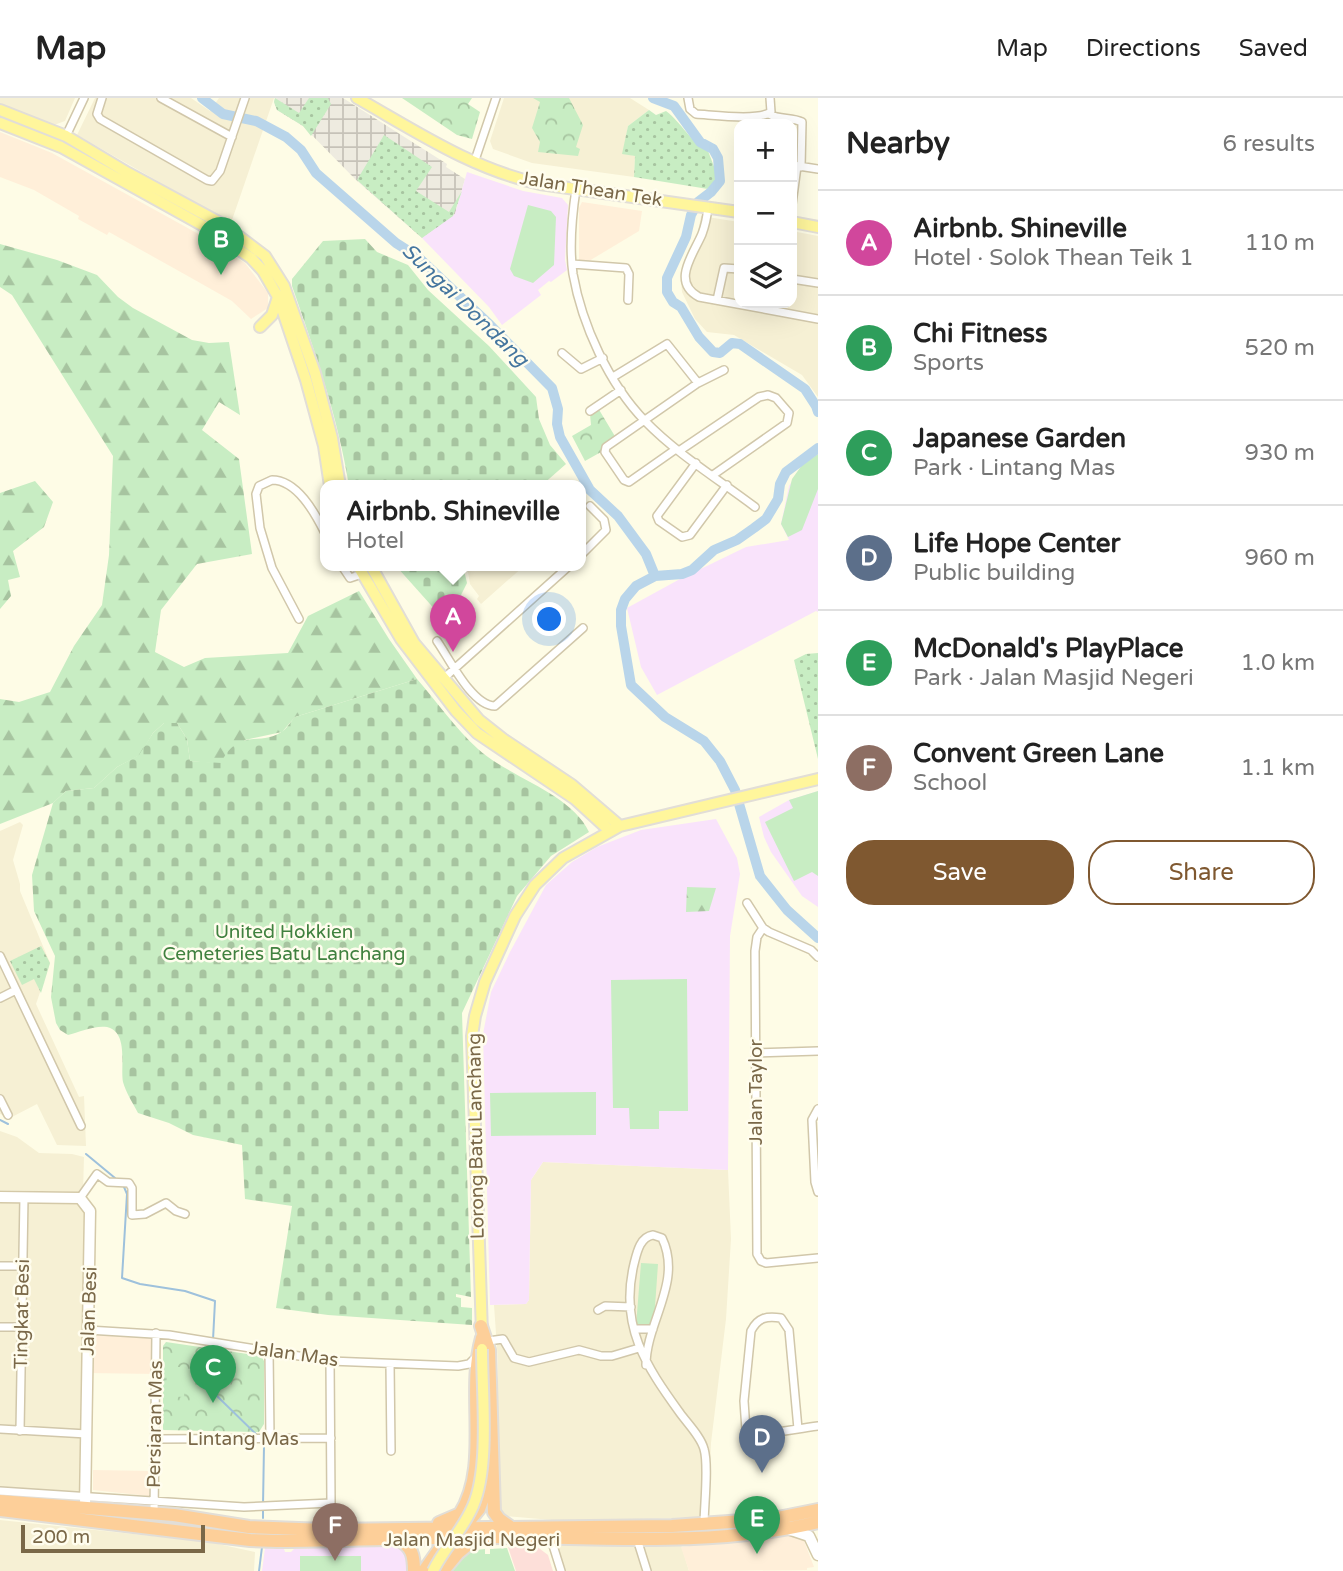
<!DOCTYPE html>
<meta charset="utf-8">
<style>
:root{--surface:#fff;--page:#f2f2f2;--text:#222;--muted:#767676;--line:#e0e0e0;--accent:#7f5830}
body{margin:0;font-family:"Varela Round",sans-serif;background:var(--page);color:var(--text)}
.controls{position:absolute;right:21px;top:21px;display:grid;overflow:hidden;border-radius:14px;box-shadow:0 7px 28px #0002}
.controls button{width:63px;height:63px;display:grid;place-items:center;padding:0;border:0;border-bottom:2px solid var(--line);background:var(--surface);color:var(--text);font:35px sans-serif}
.scale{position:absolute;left:21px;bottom:18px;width:184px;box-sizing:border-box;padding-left:7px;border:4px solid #7a6848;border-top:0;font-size:19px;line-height:24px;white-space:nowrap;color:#7a6848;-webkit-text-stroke:5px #fffdee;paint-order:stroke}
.you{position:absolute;left:550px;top:522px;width:24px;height:24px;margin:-18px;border:5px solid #fff;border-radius:50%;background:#1a73e8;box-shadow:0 0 0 10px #1a73e833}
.badge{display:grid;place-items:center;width:46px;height:46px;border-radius:50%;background:var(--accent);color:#fff;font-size:23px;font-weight:700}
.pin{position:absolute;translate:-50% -58px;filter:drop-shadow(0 2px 4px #0008)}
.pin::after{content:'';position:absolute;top:37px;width:24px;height:21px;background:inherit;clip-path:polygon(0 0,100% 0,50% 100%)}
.popup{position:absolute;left:320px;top:382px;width:266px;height:91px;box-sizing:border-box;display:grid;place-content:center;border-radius:14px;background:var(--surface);filter:drop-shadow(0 2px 5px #0005);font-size:23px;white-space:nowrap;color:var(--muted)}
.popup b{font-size:26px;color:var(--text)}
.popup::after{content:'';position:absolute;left:50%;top:100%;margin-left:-14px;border:14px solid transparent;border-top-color:var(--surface)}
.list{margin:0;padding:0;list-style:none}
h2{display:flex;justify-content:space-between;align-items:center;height:91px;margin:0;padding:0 28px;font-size:30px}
h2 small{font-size:23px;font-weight:400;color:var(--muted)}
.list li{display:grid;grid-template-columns:46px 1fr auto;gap:21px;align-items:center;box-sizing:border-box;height:105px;padding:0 28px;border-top:2px solid var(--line)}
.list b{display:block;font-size:26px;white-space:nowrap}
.list p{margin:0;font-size:23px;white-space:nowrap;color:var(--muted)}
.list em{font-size:23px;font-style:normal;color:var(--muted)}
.actions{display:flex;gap:14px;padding:21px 28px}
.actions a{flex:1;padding:16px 0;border:2px solid var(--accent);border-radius:28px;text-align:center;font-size:24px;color:var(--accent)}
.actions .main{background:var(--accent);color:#fff}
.icon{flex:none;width:38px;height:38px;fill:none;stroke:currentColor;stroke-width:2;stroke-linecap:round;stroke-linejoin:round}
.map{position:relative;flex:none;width:818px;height:1473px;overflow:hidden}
header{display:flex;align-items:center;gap:42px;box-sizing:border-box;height:98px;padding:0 35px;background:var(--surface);border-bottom:2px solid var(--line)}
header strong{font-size:33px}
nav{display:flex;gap:38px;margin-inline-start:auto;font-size:24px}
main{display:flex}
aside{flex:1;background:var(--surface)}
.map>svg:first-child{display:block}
</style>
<header>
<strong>Map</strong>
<nav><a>Map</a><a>Directions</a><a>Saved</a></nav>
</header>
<main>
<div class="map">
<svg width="818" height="1473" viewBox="0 0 818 1473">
<defs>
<pattern id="industrial-grid" width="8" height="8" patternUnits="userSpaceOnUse" patternTransform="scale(1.75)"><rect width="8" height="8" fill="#eeebe0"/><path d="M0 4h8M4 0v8" fill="none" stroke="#c6c2b8"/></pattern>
<pattern id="grass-dots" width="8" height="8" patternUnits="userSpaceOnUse" patternTransform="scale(1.75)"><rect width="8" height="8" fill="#c8edc3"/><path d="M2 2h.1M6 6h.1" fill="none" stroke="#a7c4a0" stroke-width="1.8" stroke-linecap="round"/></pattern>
<pattern id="forest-firs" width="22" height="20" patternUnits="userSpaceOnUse" patternTransform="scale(1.75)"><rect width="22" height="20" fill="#c8edc3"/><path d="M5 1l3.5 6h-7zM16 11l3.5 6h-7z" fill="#a7c4a0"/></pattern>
<pattern id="cemetery-stones" width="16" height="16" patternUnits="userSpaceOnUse" patternTransform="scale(1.75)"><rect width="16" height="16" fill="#c8edc3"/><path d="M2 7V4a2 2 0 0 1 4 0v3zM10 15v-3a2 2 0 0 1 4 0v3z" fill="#a7c4a0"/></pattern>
<pattern id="park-crowns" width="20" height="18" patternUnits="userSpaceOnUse" patternTransform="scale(1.75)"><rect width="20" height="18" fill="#c8edc3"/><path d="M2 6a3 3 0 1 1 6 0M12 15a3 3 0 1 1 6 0" fill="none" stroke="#a7c4a0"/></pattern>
</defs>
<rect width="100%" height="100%" fill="#fefce6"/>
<path fill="#f6f0d4" d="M0,0H75L65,23L54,27L0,6Z
M95,0H191L210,13L219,0H274L231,125L77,37Z
M504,0H630L649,12L628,28L623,55L635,58L634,79L532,65L493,51L490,43Z
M701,118L739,124V205H792V133L818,138V299L802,277L734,237L707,234L695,221L682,194L681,182L697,139Z
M467,468H524L481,506L477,501L479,498L470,486Z
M20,724L23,727L13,762L20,786V793L50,865L36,906L79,999L84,998L86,1048L57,1047L37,1006L10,1020L0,1016V733Z
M0,1033L17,1039L39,1055L72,1056L84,1059L83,1094L0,1092Z
M543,1064L728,1072L731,1141L726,1221L711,1345L708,1419L564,1423L504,1418L498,1411V1264L494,1207L526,1206L529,1202L531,1082Z
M0,1099L80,1100L88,1108L85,1409L0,1403Z
M0,1422L209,1444L255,1454L254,1473H0Z
M679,1440L689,1473H561L551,1441Z"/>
<path fill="#ffefd9" d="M0,34L52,55L213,144L245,165L268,195V210L251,221L232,203L186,177L109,134L107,137L78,121L79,118L34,92L0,79Z
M582,104L642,113L639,133L589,163L581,164L579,162V110Z
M88,1232L156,1235V1276L87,1275Z
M93,1372L150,1373L149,1398L93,1392Z
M796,1435L804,1443L814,1469L807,1470V1472L689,1473L681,1449Z"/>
<path fill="url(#industrial-grid)" d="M275,0H343L447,66L446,69L465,81L455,116L422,140L355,81L303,28L277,12L274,4Z"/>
<path fill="#f9e3fb" d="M467,74L523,93L562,100L568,107L565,162L567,172L551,184L549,183L538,192L541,197L502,227L489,209L422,140L455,116Z
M818,356V514L816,513L657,597L641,569L627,510L680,481L746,449L789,442L781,426L789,388L802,367Z
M818,693V809L802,798L771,754L764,739L759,719L789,702Z
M716,721L737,760L740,776L730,838L728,1072L543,1064L531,1082L529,1202L526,1206L490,1207L483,936L491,894L510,854L546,787L572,764L597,749L641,732Z
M394,1446L400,1449L406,1459L408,1473H262L265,1450L284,1451L285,1454H291L294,1451Z"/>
<path fill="#fddfd9" d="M536,1448L548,1457L553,1473H516L508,1449Z"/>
<path fill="url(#grass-dots)" d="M275,0L299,15L309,0H328L331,6L311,38L303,28L277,12L274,4Z
M649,12L656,17L666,13C682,25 691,45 708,53L715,71L716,81L708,91L634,79L635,58L622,56L628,28Z
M384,37L432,69L416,93L449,114L462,93L453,118L422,140L357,82Z
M818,555V661L794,562L806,556Z
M41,848L50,865L41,895L34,881L22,887L10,863Z"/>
<path fill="url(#forest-firs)" d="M0,146L57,162L97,177L118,199L133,210L192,242L209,245L229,244L240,317L219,304L202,332L239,361L252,456L197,466L161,512L155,554L184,569L205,560L288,555L308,518L359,493L389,541L417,581L295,619L282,634L245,642L221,666L190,663L187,641L177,625H164L153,635L140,657L117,669L94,690L66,693L53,705L0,726V601L19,604L50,594L74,548L102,507L109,457L113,358L12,197L0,189Z
M35,383L53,404L44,429L13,453L20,479L8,482L11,498L0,511V395Z
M687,789L716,790L709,813L686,814Z"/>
<path fill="url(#cemetery-stones)" d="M365,141L377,154L408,167L428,192L489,248L536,299L539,321L550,347L566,366L541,388H349C338,319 315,254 292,188V181L323,143Z
M396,468H463L467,485L452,515L444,520L438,515Z
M417,581C437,604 455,630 478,651C510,680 571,695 589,734L551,758L517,798L462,915L471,1199L456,1196V1199L461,1200V1209L472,1210V1227L328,1217L276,1210L292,1108L245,1101L242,1047L193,1037L169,1025L138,1015C133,1005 126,995 123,984C120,969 129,934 107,929C95,927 79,934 68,937L60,932L56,925L51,899L55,858L34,813L32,777L53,705L66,693L94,690L117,669L139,657L153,635L164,625H177L187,641L190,663L221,665C239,628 262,650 284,632C288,629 291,623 295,619Z"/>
<path fill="url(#park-crowns)" d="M402,0H472L468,6L480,14L472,41L457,37Z
M533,0H569L583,27L576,49L580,51L578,58L538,54L540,44L532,30L540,4Z
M598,310L616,340L601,354L585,363L572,338L591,327L590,316Z
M166,1244L261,1258L264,1263V1326L259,1334L163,1332V1248Z"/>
<path fill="#c8edc3" d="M528,107L551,113L556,119L554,167L533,185L514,178L510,171Z
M818,356V391L802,432L788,439L781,426L792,381L802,367Z
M818,693V778L812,774L794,783L765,724L793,710L789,702Z
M687,881L688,1013H659V1031H630L629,1010H613L611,882Z
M596,994V1037L491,1038L490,995Z
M641,1165L658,1166L654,1223L651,1228H636Z
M167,1269H186L184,1299L166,1298Z
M507,1450L515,1473H451L469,1453L485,1451V1456H490V1451Z
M300,1458H361V1473H300Z"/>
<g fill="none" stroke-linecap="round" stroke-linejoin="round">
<path stroke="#9ec1dc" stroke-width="2" d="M0,1022L8,1026
M86,1056L115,1080
M124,1089L127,1096L122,1180L140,1186L185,1193L215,1203L213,1242
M212,1247L211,1278L217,1298L259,1339
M262,1343L264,1348L263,1407
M263,1420V1413
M259,1473L262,1449"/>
<path stroke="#b9d5ea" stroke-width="10" d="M202,0L223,16L256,23L286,39L301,52L316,75L396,145L418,159L490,227L552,290L558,311L557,326L560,339L590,392L618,418L646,456L655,478
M653,0L674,8L700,44L713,51L718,60L720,83L711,94L698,104L691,117L686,139L667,180V194L673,204L681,209L699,239L713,254L720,255L732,245L740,246L805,291L816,308L818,314
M818,350L786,374L780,386L778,401L766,421L754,430L737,442L714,452L692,472L682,476L655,478L636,488L625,501L621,512V528L631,587L665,619L704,643L720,663L735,692L760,778L787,812L818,840"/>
<defs>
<path id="street" d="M102,0L97,16L100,21L207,82L212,83L220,73L245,0
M161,0L232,39
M688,0L690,11L696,16C714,17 758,23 771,14L770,0
M769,16C779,22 792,19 802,24L801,69
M66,38L84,0
M474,65L496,0
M792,67L818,71
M576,91C572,118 569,149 573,176C582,227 609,286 645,323C677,356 718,381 755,409
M792,106L797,68
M708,109C707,119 705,128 702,136C693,157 671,184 699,199L818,221
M572,166L626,170L629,176L628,202
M792,181L818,185
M717,202L724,170L739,171
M562,255L581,271L603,260
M613,279L667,246L698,285
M590,313L621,292
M676,351L629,384L624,382L605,354L606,349L698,285L724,272
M679,353L759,299L768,297L776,300L789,315L787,325L713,377
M696,365L657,418L659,423L682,439L690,437L727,387
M581,457L606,432L604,422L590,408
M342,468L350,480L362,476
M299,521L272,470L260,430L256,396L259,388L272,382C297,382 315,415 325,435
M437,543C449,560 472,608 495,608L583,530
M443,581L569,468
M747,805L763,830L769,834L811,852L818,859
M763,830L757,839L755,853L757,1156L761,1163L766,1165L818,1160
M0,858L81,1028
M0,900L16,892
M756,955L818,953
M0,1001L8,1017
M818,1011L812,1022L815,1084L818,1094
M80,1100L97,1076L108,1084L129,1085L132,1090V1117L145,1116L166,1105L176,1113L185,1116
M0,1168H23
M598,1212L605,1208L631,1209
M0,1229H22
M634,1231H653
M88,1232L169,1237L330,1263L458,1268L469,1266L476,1259
M488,1243L503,1241L514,1260L529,1264L579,1252L601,1258H612L639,1250
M269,1253L270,1340
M330,1263L331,1405L334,1419L342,1431
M390,1266L391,1353
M646,1267C646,1224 683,1184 662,1140L653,1137C640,1139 637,1154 634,1166C619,1228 646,1268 680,1315C688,1326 701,1339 704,1351C709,1367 704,1409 704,1427
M0,1331L87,1336
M798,1331L789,1232L781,1220C767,1218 758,1219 751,1233L744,1303L746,1332L752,1337C774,1335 796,1331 818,1328
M20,1333L24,1099
M155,1341L331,1340
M0,1393L244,1409L331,1405
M154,1416L156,1235
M324,1432L330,1409
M551,1441L561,1473
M637,1441L647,1473"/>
<path id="secondary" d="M0,1099L80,1100L90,1113L85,1409
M788,1431L809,1438L818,1457"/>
<path id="primary" d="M357,0C417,34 472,71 540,86L739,114
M0,12L66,38L128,75L224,127L265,158L284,188L315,275L332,340L340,388
M0,25L61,49L209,131L251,160L263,173L278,199L306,282L324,348L330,388
M792,124L818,129
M260,229L272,217L278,199
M358,468L401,541L456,613L477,635L575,701L610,733
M371,468L414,545L479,622L503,641L572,687L620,728
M482,1235L472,938L475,918L485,884L515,818L535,787L563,760L620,728L818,681"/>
<path id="highway" d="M481,1228L489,1252L494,1414L499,1421L509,1428
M0,1403L174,1417L249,1429L324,1432L672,1428L773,1421L818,1412
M0,1412L250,1442L277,1443C359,1442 440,1439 522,1439C620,1441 722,1447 818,1424
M439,1425L460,1416C491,1368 466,1296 482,1240
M465,1428L479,1411L490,1380
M398,1441C412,1449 414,1457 414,1473
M424,1473L450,1436
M443,1473L458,1455L476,1440"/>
</defs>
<use href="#street" stroke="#d1c7aa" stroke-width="10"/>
<use href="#secondary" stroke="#d4c9a8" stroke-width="13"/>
<use href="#primary" stroke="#e2ded7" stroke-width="14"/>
<use href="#highway" stroke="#e2ded7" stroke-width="16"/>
<use href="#street" stroke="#fff" stroke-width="7"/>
<use href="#secondary" stroke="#fff" stroke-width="10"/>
<use href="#primary" stroke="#fff69c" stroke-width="10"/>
<use href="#highway" stroke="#fdcf99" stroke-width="12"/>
<defs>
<path id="primary-bridge" d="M433,1473C444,1450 463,1432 473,1408C490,1369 482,1295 482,1251"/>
</defs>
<use href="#primary-bridge" stroke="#e2ded7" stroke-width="14" stroke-linecap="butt"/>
<use href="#primary-bridge" stroke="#fff69c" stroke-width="10"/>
</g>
<g text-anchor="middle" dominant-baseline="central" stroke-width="5" stroke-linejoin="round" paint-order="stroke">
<g font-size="19" fill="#7a6848" stroke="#fffdee">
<text transform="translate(591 91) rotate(9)">Jalan Thean Tek</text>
<text transform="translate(756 994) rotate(-90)">Jalan Taylor</text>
<text transform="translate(476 1038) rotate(-91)">Lorong Batu Lanchang</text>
<text transform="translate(89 1213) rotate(-88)">Jalan Besi</text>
<text transform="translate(22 1216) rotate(-89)">Tingkat Besi</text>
<text transform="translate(294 1256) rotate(8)">Jalan Mas</text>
<text transform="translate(155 1326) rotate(-89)">Persiaran Mas</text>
<text x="243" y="1341">Lintang Mas</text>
<text x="472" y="1442">Jalan Masjid Negeri</text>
</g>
<g font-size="19" fill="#40813f" stroke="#fffdee">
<text x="284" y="834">United Hokkien<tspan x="284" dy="22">Cemeteries Batu Lanchang</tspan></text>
</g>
<g font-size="21" font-style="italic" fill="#45769f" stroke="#fffdee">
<text transform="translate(465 207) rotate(44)">Sungai Dondang</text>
</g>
</g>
</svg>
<div class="controls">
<button>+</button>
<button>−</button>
<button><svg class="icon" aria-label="layers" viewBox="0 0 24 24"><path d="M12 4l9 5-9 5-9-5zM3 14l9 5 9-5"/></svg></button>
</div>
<div class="scale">200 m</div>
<div class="you"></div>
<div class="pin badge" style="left:453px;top:554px;background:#d1479c">A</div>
<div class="popup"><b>Airbnb. Shineville</b>Hotel</div>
<div class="pin badge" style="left:221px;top:177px;background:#2e9e5b">B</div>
<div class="pin badge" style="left:213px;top:1305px;background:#2e9e5b">C</div>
<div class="pin badge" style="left:762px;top:1375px;background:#5c6f8a">D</div>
<div class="pin badge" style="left:757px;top:1456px;background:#2e9e5b">E</div>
<div class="pin badge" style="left:335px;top:1463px;background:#8d6e63">F</div>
</div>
<aside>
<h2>Nearby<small>6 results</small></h2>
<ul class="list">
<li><span class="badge" style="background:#d1479c">A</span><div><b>Airbnb. Shineville</b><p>Hotel · Solok Thean Teik 1</p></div><em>110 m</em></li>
<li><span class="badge" style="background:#2e9e5b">B</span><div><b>Chi Fitness</b><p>Sports</p></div><em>520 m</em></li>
<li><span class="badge" style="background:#2e9e5b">C</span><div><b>Japanese Garden</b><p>Park · Lintang Mas</p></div><em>930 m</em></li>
<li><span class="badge" style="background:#5c6f8a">D</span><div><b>Life Hope Center</b><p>Public building</p></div><em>960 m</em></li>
<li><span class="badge" style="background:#2e9e5b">E</span><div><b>McDonald's PlayPlace</b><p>Park · Jalan Masjid Negeri</p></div><em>1.0 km</em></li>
<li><span class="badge" style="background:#8d6e63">F</span><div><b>Convent Green Lane</b><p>School</p></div><em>1.1 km</em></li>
</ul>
<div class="actions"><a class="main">Save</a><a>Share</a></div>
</aside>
</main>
